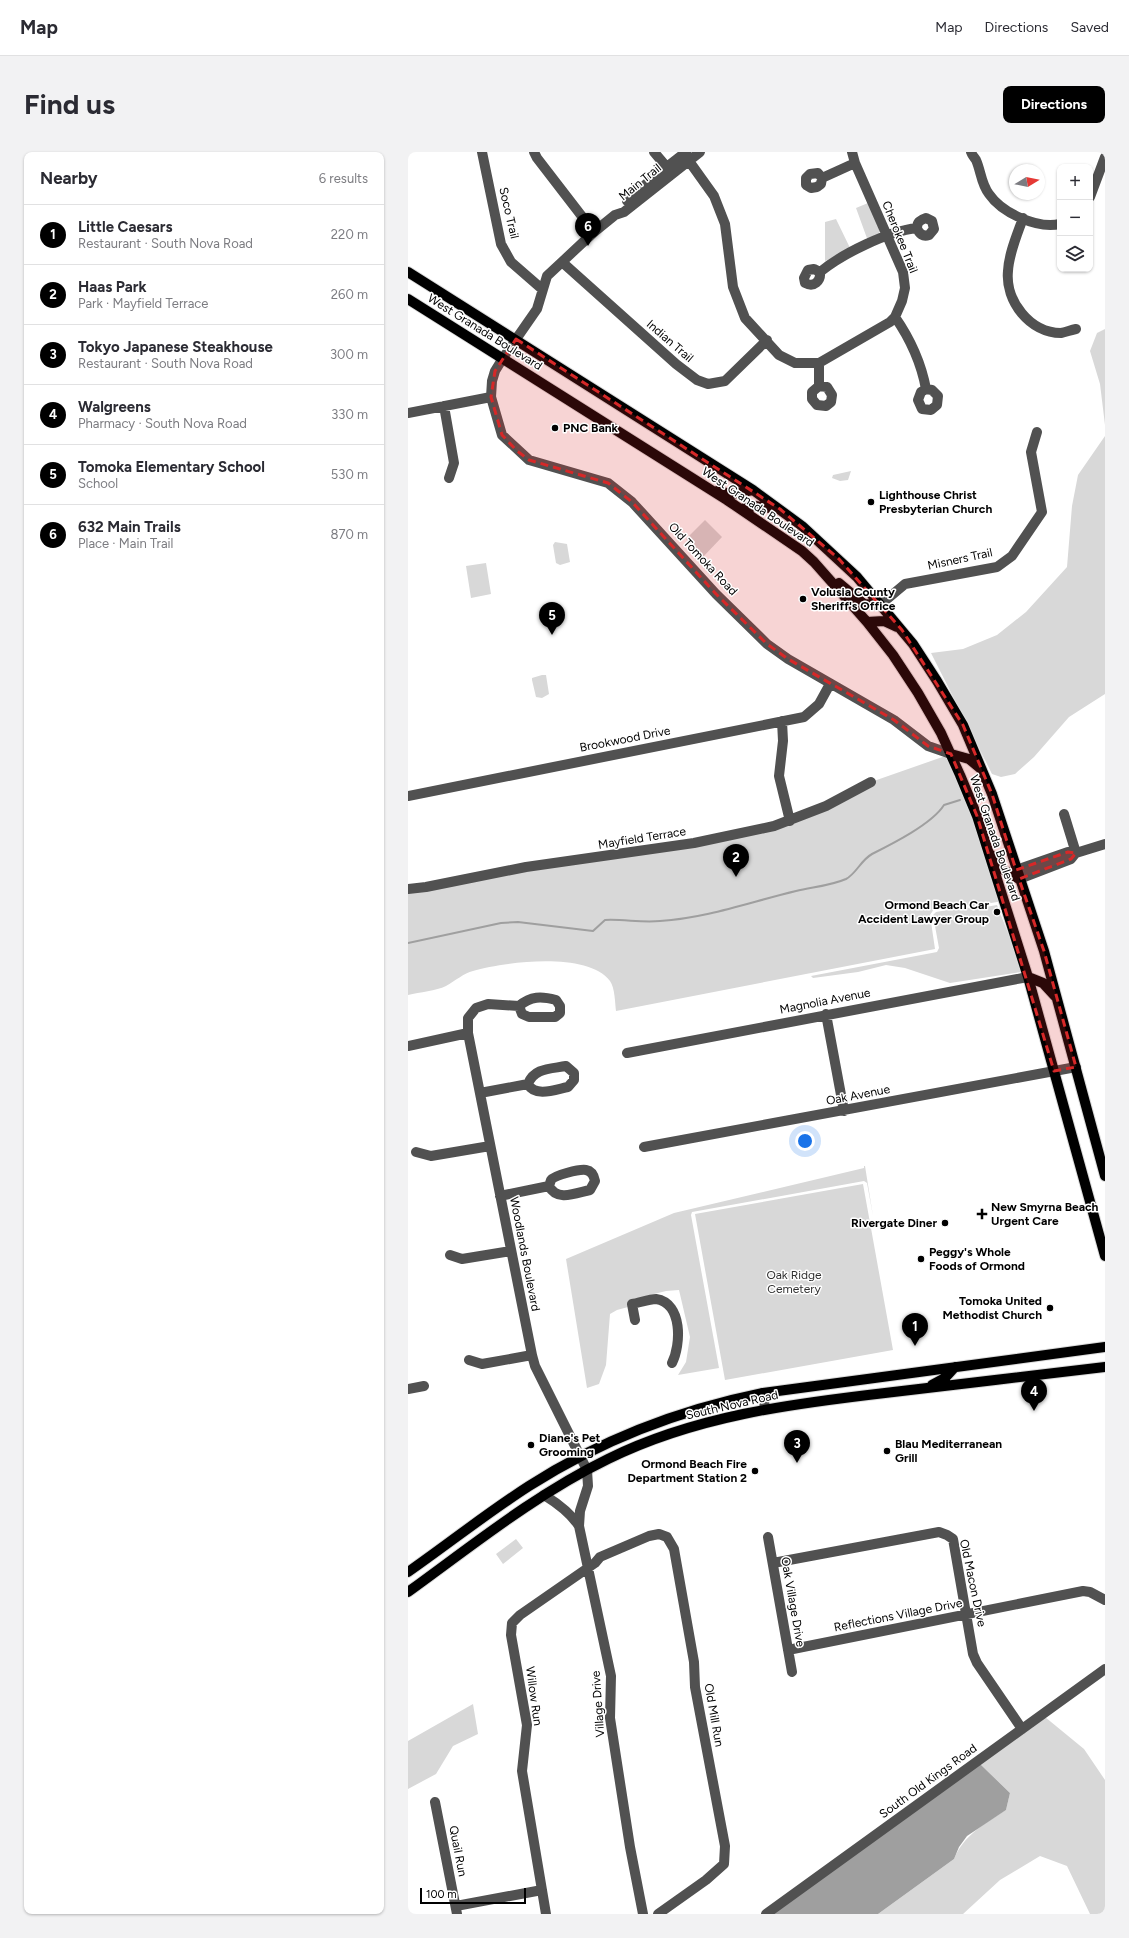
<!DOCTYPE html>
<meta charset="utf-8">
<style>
:root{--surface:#fff;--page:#f2f2f3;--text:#2b2b33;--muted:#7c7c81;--line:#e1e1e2;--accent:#000}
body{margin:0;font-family:Figtree,sans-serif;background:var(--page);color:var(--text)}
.controls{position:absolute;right:12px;top:12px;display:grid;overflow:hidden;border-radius:8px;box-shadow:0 1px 3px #0004}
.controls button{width:36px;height:36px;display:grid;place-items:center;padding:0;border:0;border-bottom:1px solid var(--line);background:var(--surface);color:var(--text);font:20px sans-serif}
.compass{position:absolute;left:601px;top:12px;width:36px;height:36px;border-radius:50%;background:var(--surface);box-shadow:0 1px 3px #0004;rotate:80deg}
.scale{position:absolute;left:12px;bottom:10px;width:106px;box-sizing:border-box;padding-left:4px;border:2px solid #000;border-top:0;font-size:11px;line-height:14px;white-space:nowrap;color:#000;-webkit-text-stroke:3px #fff;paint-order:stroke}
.you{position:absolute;left:397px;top:989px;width:14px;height:14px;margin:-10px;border:3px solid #fff;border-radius:50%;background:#1a73e8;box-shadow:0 0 0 6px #1a73e833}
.badge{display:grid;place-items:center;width:26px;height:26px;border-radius:50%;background:var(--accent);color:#fff;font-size:13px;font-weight:700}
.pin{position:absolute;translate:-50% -33px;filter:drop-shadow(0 1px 2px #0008)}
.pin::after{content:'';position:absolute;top:21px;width:14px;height:12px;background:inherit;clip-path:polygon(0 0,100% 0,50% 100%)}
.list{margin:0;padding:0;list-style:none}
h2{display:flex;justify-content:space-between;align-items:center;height:52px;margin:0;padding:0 16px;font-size:17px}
h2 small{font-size:13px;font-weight:400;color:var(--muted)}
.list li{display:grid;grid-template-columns:26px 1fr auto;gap:12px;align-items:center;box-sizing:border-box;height:60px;padding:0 16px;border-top:1px solid var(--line)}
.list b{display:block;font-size:15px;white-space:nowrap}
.list p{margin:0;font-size:13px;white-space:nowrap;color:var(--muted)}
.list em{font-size:13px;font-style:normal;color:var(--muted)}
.icon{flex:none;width:22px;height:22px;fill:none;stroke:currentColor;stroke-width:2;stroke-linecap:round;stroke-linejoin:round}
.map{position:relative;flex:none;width:697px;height:1762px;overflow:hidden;border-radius:8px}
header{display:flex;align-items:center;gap:24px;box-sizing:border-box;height:56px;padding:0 20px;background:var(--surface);border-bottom:1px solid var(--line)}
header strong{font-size:19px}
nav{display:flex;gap:22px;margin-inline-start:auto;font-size:14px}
.intro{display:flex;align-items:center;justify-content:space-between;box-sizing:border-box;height:96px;padding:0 24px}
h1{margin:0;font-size:28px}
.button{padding:10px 18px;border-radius:8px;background:var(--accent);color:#fff;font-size:14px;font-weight:700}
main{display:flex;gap:24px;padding:0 24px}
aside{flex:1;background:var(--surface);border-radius:8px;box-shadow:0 1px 3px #0004}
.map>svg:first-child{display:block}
</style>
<header>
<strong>Map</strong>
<nav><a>Map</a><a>Directions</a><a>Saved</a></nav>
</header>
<div class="intro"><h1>Find us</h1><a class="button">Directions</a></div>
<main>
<aside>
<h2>Nearby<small>6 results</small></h2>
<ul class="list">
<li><span class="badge">1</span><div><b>Little Caesars</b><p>Restaurant · South Nova Road</p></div><em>220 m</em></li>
<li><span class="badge">2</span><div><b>Haas Park</b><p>Park · Mayfield Terrace</p></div><em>260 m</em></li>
<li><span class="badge">3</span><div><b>Tokyo Japanese Steakhouse</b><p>Restaurant · South Nova Road</p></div><em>300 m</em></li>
<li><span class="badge">4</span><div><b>Walgreens</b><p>Pharmacy · South Nova Road</p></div><em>330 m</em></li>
<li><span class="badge">5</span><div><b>Tomoka Elementary School</b><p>School</p></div><em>530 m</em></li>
<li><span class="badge">6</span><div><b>632 Main Trails</b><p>Place · Main Trail</p></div><em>870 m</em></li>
</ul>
</aside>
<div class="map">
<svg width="697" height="1762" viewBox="0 0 697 1762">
<rect width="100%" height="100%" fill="#fff"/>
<path fill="#d8d8d8" d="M460,51L472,79L470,85L460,89L448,56Z
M428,67L443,98L417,109V70Z
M697,177V273L692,232L682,199L689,181Z
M697,284V542L661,565L626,605L607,622L593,625L584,622L523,501L555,497L589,483L618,460L659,415L664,354L670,323Z
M443,319L440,328L432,329L424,326L425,323Z
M297,368L314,385L295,405L278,387Z
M147,390L159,392L162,410L152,413L148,411L145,393Z
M78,411L83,442L63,446L58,414Z
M134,523H138L141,542L134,546L128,545L124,528V526Z
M543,602L595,749L565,754L556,752L526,757L522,763L527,797L208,859C207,851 207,836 202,829C179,799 97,810 65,819C56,821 47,829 38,834C28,839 12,840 0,843V737L366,674L463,630Z
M589,753L607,799L613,820L542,831L497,816L478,813L450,820L405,826L403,824L529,800L531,796L525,763L528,760L557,755L566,757Z
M456,1014H457L465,1064L459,1031L456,1029L284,1060L283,1063L311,1216L270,1223L278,1210L282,1185L271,1138L258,1139L238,1144L220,1155L209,1158L202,1162L198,1213L191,1232L179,1236L158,1107L266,1061L456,1016Z
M455,1032L485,1198L317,1228L287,1062Z
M108,1387L115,1396L95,1412L88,1402Z
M65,1552L70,1582L45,1594L28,1622L0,1637V1589Z
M637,1565L676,1597L697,1628V1762H682L659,1714L632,1704L592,1728L555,1762H470L546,1707C556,1683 576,1672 598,1658L602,1641L572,1612Z"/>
<path fill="#9f9f9f" d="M572,1612L602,1641L598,1658L559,1684L551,1695L546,1707L470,1762H364Z"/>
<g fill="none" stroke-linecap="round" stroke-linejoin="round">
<path stroke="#9f9f9f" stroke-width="2" d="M0,791L93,771L110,770L185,779L197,768C216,767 234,771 252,769C299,766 342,750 388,739C404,735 422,734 438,727C448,722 453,708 464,702C484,692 524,672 536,653L552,648"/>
<defs>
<path id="major" d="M0,120L345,338L394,374L449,425L505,492L529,529L555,573L584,642L636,799L697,1024
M0,147L319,348L394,399L406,410L459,470L485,503L510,541L533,581L552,623L569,664L620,825L697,1104
M309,339L323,342L345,338
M333,357L347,354L370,357
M431,431L456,452L472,453
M459,470L476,469L489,475
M543,602L561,607L573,617
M583,703L594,717L611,727
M620,825L635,831L647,844
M524,1233L537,1226L547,1215
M0,1420C40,1392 79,1361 121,1334C193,1288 271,1258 355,1241L697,1195
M0,1440C65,1393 128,1342 200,1307C287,1264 382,1252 477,1241C550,1232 624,1224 697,1215"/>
</defs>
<use href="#major" stroke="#dbdbdb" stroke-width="12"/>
<path stroke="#515151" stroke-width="10" d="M74,0L93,92L103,110L134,137
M126,0L129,6L186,80
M246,0L262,19
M292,0L216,60L207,63L186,80L139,124L129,157L95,206L87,219L84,229L83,245L94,283L121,308L200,331L224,350L308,442L359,492L380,507L486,568L520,594L543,602
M563,0C564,3 566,5 568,8C573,19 573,32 581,42C594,61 629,77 652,72
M276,2L306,44L317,72L325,135L337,166L371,203L387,211H411L482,170L487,165L494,149L497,136L495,120L447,11L444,0
M414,26L410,21L402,22L398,26V33L403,36L409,35L413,32L414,26L447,11
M682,45L697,5
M219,49L246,25L278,0
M615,66C609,83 601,101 600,119C597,149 622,181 653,181C658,180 663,178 668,177
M154,110L268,212L289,228L300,232L317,229L359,188
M412,120L406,117L400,118L396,126L397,131C406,136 413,129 412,120C434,102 480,79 509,76C509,70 512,68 518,66L524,69L526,77L521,83C515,85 511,82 509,76
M487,165C503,188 513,210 518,237L524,238L530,244L529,253L523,258L514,257L510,248L513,240L518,237
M411,211V234L419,235L424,243L423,250L418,254L409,253L404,247V240L411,234
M36,254L46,311L41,326
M0,261L83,245
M472,453L497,432L589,415L604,404L634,360L623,300L629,280
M374,569L375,589L371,624L382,669
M0,644L396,565L411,552L422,532
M656,662L668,701
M608,718L660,700L668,701L697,692
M611,727L663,707L667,702
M0,737L18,735L118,715L286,691L366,674L418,654L463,630
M111,854C123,844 133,844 148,848L152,854V861L147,865H121L114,862L111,854L80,852L68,856L60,866V881L124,1203L127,1214L179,1318L180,1334L172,1359L171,1374L203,1524L202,1566L222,1695L235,1762
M418,862L436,959
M0,894L60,881
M219,901L620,825
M72,941L120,932C127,946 149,937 160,935L166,928V921L158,914C142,917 126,916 120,932
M236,995L668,915
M8,1000L23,1004L82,994
M92,1044L141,1034C149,1050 168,1041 182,1038L187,1029C186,1024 184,1019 178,1018C171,1017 147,1023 143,1028L141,1034
M42,1103L54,1107L103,1099
M227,1168L224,1152C231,1151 241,1147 248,1147C275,1151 273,1193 264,1211
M61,1208L74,1212L124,1203
M0,1237L16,1234
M355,1241L357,1257
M136,1343C149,1351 162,1360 171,1374
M360,1385L384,1520
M365,1411L531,1380L539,1383L545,1387L565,1502L569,1511L614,1577
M380,1498L675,1439L682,1440L697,1448
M27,1650L49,1762
M48,1754L134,1738
M138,1762L114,1619L119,1573L103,1483L104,1471L112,1463L187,1411L192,1405L241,1384L251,1382L259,1385L266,1397L286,1510L287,1535L317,1694L316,1712L298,1728L250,1762
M358,1762L697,1517"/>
<use href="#major" stroke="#000" stroke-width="10"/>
</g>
<path fill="#d62828" fill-opacity="0.2" stroke="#d62828" stroke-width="3" stroke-dasharray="8 5" stroke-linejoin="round" d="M108,187L372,357L431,407L494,478L555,573L584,642L608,718L660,700L668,701L663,707L611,727L636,799L668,915L646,919L569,664L543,602L520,594L486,568L380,507L359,492L308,442L224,350L200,331L121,308L108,298L94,283L83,245L87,219Z"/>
<g fill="#000" stroke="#fff" stroke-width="1.5">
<circle cx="147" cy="276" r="4"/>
<circle cx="463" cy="350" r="4"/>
<circle cx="395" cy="447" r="4"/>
<circle cx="589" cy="760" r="4"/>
<path d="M572 1056h4v4h4v4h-4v4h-4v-4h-4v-4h4z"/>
<circle cx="537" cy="1071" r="4"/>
<circle cx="513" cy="1107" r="4"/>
<circle cx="642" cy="1156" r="4"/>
<circle cx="123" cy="1293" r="4"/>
<circle cx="479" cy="1299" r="4"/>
<circle cx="347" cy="1319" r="4"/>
</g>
<g text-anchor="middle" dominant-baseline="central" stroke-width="3" stroke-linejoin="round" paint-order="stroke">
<g font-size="12" fill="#000" stroke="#fff">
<text transform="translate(232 30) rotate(-39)">Main Trail</text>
<text transform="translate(101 61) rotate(77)">Soco Trail</text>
<text transform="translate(492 85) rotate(68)">Cherokee Trail</text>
<text transform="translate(77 180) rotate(32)">West Granada Boulevard</text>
<text transform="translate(262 189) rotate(41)">Indian Trail</text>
<text transform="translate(350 355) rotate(34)">West Granada Boulevard</text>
<text transform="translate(295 407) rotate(47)">Old Tomoka Road</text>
<text transform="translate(552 407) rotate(-12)">Misners Trail</text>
<text transform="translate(217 587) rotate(-11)">Brookwood Drive</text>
<text transform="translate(234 686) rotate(-9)">Mayfield Terrace</text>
<text transform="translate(587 686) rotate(71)">West Granada Boulevard</text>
<text transform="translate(417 849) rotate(-11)">Magnolia Avenue</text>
<text transform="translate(450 943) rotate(-11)">Oak Avenue</text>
<text transform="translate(117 1102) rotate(79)">Woodlands Boulevard</text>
<text transform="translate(324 1253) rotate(-13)">South Nova Road</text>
<text transform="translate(565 1431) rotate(78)">Old Macon Drive</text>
<text transform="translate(385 1450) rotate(80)">Oak Village Drive</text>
<text transform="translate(490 1463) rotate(-11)">Reflections Village Drive</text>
<text transform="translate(126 1544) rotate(82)">Willow Run</text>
<text transform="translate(190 1552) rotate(-94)">Village Drive</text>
<text transform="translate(306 1563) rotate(80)">Old Mill Run</text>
<text transform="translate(520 1629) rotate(-36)">South Old Kings Road</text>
<text transform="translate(50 1699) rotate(79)">Quail Run</text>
</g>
<g font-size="12" font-weight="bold" fill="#000" stroke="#fff" text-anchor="start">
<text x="155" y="276">PNC Bank</text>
<text x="471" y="343">Lighthouse Christ<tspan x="471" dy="14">Presbyterian Church</tspan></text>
<text x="403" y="440">Volusia County<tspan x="403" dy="14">Sheriff's Office</tspan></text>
<text x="581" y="753" text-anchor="end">Ormond Beach Car<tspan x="581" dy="14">Accident Lawyer Group</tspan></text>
<text x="583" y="1055">New Smyrna Beach<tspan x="583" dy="14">Urgent Care</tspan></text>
<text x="529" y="1071" text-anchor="end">Rivergate Diner</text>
<text x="521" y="1100">Peggy's Whole<tspan x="521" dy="14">Foods of Ormond</tspan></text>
<text x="634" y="1149" text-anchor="end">Tomoka United<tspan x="634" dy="14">Methodist Church</tspan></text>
<text x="131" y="1286">Diane's Pet<tspan x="131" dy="14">Grooming</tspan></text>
<text x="487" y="1292">Blau Mediterranean<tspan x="487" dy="14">Grill</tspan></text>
<text x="339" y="1312" text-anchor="end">Ormond Beach Fire<tspan x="339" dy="14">Department Station 2</tspan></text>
</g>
<g font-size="12" fill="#2f2f2f" stroke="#fff">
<text x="386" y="1123">Oak Ridge<tspan x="386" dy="14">Cemetery</tspan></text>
</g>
</g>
</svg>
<div class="controls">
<button>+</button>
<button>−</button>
<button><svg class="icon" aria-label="layers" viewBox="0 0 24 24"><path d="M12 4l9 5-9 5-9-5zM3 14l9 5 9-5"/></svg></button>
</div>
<svg class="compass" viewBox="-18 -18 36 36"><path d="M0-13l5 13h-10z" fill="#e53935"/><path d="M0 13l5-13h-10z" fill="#7c7c81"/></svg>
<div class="scale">100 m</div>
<div class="you"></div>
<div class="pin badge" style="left:507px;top:1194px">1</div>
<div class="pin badge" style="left:328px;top:725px">2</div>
<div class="pin badge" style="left:389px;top:1311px">3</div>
<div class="pin badge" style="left:626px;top:1259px">4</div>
<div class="pin badge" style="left:144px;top:483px">5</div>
<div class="pin badge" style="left:180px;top:94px">6</div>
</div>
</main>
